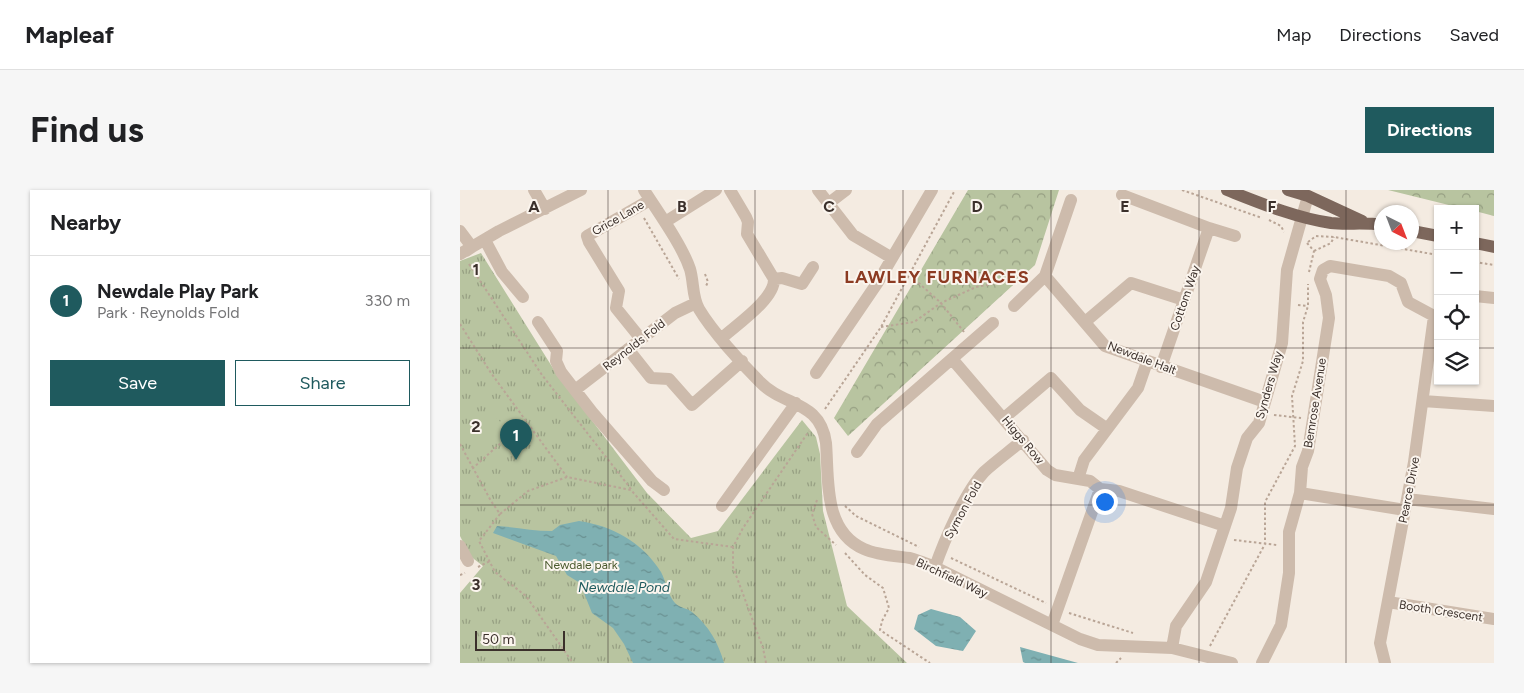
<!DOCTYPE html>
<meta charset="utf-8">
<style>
:root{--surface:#fff;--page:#f6f6f6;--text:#202124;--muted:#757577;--line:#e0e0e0;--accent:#1f5a5e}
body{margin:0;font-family:Figtree,sans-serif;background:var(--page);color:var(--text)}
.controls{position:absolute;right:15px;top:15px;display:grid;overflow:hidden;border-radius:0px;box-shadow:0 1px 4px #0004}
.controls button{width:45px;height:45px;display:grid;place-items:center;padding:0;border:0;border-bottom:1px solid var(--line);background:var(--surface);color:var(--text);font:25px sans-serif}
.compass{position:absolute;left:914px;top:15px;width:45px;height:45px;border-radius:50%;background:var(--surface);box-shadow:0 1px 4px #0004;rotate:138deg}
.scale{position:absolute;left:15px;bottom:12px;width:90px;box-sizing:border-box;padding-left:5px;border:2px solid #3b302b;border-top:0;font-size:14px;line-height:18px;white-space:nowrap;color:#3b302b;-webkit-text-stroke:4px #fbf5ee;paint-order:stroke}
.you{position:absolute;left:644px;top:311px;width:18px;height:18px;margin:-12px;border:4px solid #fff;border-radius:50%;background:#1a73e8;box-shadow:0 0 0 8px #1a73e833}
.badge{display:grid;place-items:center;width:32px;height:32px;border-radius:50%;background:var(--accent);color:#fff;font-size:16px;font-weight:700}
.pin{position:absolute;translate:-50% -41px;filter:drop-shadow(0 1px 2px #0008)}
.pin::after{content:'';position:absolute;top:26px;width:18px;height:15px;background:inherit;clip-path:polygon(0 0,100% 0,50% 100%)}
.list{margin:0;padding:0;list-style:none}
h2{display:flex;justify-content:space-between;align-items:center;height:65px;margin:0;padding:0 20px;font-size:21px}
h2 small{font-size:16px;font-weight:400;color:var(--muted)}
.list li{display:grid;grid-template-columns:32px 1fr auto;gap:15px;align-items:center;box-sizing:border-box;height:90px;padding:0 20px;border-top:1px solid var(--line)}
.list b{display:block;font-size:19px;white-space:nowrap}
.list p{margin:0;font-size:16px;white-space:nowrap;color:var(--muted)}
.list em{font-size:16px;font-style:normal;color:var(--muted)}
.actions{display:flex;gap:10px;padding:15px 20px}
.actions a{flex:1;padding:11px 0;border:1px solid var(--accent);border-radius:0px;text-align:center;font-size:18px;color:var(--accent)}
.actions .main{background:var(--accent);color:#fff}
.icon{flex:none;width:28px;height:28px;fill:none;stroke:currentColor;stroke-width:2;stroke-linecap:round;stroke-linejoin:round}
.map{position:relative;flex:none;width:1034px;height:473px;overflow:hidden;border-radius:0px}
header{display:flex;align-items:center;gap:30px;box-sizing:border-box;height:70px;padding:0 25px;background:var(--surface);border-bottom:1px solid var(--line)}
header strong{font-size:24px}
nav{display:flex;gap:28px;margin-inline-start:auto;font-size:18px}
.intro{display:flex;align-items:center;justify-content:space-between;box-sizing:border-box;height:120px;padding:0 30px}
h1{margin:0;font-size:35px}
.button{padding:12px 22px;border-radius:0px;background:var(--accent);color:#fff;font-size:18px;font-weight:700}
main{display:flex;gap:30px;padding:0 30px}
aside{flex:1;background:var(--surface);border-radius:0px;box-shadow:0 1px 4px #0004}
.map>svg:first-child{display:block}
</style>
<header>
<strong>Mapleaf</strong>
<nav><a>Map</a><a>Directions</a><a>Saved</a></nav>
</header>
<div class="intro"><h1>Find us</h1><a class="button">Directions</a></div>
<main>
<aside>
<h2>Nearby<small></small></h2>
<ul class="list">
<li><span class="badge">1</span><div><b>Newdale Play Park</b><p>Park · Reynolds Fold</p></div><em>330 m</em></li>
</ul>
<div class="actions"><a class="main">Save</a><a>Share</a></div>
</aside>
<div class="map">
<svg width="1034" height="473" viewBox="0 0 1034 473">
<defs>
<pattern id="forest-crowns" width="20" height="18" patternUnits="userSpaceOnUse" patternTransform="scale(1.25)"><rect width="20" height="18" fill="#b8c4a0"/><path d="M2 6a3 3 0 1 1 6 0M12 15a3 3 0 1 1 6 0" fill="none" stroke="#97a083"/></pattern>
<pattern id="park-tufts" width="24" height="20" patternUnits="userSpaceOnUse" patternTransform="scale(1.25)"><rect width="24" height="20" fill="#b8c4a0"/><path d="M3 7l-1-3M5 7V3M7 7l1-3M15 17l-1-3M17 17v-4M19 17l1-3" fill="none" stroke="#97a083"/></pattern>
<pattern id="water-ripples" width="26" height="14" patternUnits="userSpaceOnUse" patternTransform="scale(1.25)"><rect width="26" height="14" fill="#7fb0b2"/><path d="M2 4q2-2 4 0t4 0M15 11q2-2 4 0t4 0" fill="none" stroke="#699091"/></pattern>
</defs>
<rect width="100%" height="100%" fill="#f4ebe1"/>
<path fill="url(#forest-crowns)" d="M508,0H599L575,75L388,246L374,228Z
M928,0H1034V26L1015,21V19H1005Z"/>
<path fill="url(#park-tufts)" d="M21,63L96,183L187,303L231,348L258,341L342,230L356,247L360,264L363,321L387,416L447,473H0V403L23,376L10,366L0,346V71Z"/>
<path fill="#b8c4a0" d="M33,224L45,237L18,262L6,249Z"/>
<path fill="url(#water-ripples)" d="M119,331C153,336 182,352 201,382C206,391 208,406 215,413C220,418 227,418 232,422C249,436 258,452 264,473H173L164,454L153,438L132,423L120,393L107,385L96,366L33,343L37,336C56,337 73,341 92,341L100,335Z
M471,419L500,427L516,441L503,461L476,456L454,439L458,425Z
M560,457L618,473H565L563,472Z"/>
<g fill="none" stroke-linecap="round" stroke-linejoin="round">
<path stroke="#b9a596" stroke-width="2" stroke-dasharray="2.5 2.5" stroke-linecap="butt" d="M722,0L802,28
M184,28L219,89
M809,30L821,36L824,42
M848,52L856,46L874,47L978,65
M847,53L854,61L849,82
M854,61L871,53L874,47
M1015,72L1034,75
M9,74L82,185L171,299
M245,84L248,92L246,96
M451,86L481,113L504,142
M838,115L848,116
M0,134L31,183L107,287
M421,137L454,132L481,113L516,97L549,91L561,92
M365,219L421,137L495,0
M814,225L841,228
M69,234L43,251L13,278L31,311L40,324L68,301L107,287L171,300L214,349L273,357
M0,254L13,278
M357,310L352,324L356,337L376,355
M385,316L396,326L459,357
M40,324L19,351L35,382L66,406L113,473
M774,350L817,355
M385,363L405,385L423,398L429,418L422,431L420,440L470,473
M491,368L586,413
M18,377L30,371
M0,385L5,383
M609,423L673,443
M750,456L805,354V312L835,256L832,206L843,171V132L848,116V94
M306,473L303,458L273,377V357L283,338L349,241
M656,473L661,468"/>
<path stroke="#cdbbac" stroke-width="12" d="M74,0L85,19
M184,0C198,22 222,55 230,79C234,92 232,107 239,119C252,141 282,174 300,192C324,217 360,210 366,253C369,290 363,341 404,359C417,365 435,366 450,368C458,370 467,374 475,377L620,449L638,455L712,458L772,473
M358,0L393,45L432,68
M662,5L749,38L775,46
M611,10L585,86L645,156L805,212
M369,13L386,0
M205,32L256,0
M0,41L12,57L6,61
M25,50L42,82L63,107
M0,64L39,41L121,0
M314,89L322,88L342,94L353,77
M1015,106L1034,108
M554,116L585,86
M78,132L97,161L96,171L101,182L132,222L192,291L204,300
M625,132L671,93L724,110
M262,148C276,135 315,109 314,89L287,44L288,32L286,27L270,0
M181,149L156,118L159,101L129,52L127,46L190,10
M168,159L191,188L209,189L232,215L282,171
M493,170L587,280L595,285L630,291L640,299L659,301L765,336
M701,177L749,38
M356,183L418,92L472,0
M115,200L215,123L236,113
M963,211L1034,216
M544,228L591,188L620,220L646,238
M397,262L417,234L533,133
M618,289L624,270L678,198L687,172
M840,303L945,320
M947,309L1034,319
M262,316L336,213
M0,356L8,371
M475,377C484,351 505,302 524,282C536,271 550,261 563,250
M928,412L1034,429
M592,435L640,299
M712,458L716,436L746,392L771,318L777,278L787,248L799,233L822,153L827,80L848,6
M802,473L821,435L829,383V342L840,303L842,277L848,261L869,128L866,105L860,89L863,80L870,76L929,86L941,93L948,112L974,126
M925,473L920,453L954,272L974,126"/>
<path stroke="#7d675c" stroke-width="12" d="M767,0C800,13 836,28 871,33C888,35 904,32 922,35
M828,0L848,6L902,31
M952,41L978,46
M1015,53L1034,57"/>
</g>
<path fill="none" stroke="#3b302b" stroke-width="1" stroke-opacity="0.55" d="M148,0V473M295,0V473M443,0V473M591,0V473M739,0V473M886,0V473M0,158H978M1015,158H1034M0,315H1034"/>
<g text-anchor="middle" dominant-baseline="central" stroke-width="4" stroke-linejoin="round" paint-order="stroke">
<g font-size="12" fill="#3b302b" stroke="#fbf5ee">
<text transform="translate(158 28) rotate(-30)">Grice Lane</text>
<text transform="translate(725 108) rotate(-71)">Cottom Way</text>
<text transform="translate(174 155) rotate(-38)">Reynolds Fold</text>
<text transform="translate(682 168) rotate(21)">Newdale Halt</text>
<text transform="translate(809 195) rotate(-74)">Synders Way</text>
<text transform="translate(855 213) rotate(-81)">Bemrose Avenue</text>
<text transform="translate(563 250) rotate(50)">Higgs Row</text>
<text transform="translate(949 300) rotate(-79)">Pearce Drive</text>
<text transform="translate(503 320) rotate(-61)">Symon Fold</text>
<text transform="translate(492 388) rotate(25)">Birchfield Way</text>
<text transform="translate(981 421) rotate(9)">Booth Crescent</text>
</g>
<g font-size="12" fill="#4a5a2e" stroke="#fbf5ee">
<text x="121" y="375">Newdale park</text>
</g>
<g font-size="14" font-style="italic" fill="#1f5a5e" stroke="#fbf5ee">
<text x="164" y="397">Newdale Pond</text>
</g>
<g font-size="18" font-weight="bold" letter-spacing="1" fill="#8c3b22" stroke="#fbf5ee">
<text x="477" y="87">LAWLEY FURNACES</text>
</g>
</g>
<g font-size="16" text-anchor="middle" font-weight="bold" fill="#3b302b" stroke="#fbf5ee" stroke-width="4" stroke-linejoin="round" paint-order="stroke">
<text x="74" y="22">A</text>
<text x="222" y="22">B</text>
<text x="369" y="22">C</text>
<text x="517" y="22">D</text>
<text x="665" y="22">E</text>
<text x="812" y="22">F</text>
<text x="16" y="85">1</text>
<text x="16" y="242">2</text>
<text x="16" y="400">3</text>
</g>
</svg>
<div class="controls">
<button>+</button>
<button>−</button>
<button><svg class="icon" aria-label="locate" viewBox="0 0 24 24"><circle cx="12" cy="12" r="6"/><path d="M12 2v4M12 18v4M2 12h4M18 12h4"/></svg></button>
<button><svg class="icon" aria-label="layers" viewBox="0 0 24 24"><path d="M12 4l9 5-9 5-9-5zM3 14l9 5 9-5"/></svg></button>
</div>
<svg class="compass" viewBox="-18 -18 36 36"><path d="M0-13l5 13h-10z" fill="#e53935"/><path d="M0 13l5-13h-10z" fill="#757577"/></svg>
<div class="scale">50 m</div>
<div class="you"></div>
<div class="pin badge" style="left:56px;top:270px">1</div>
</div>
</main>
